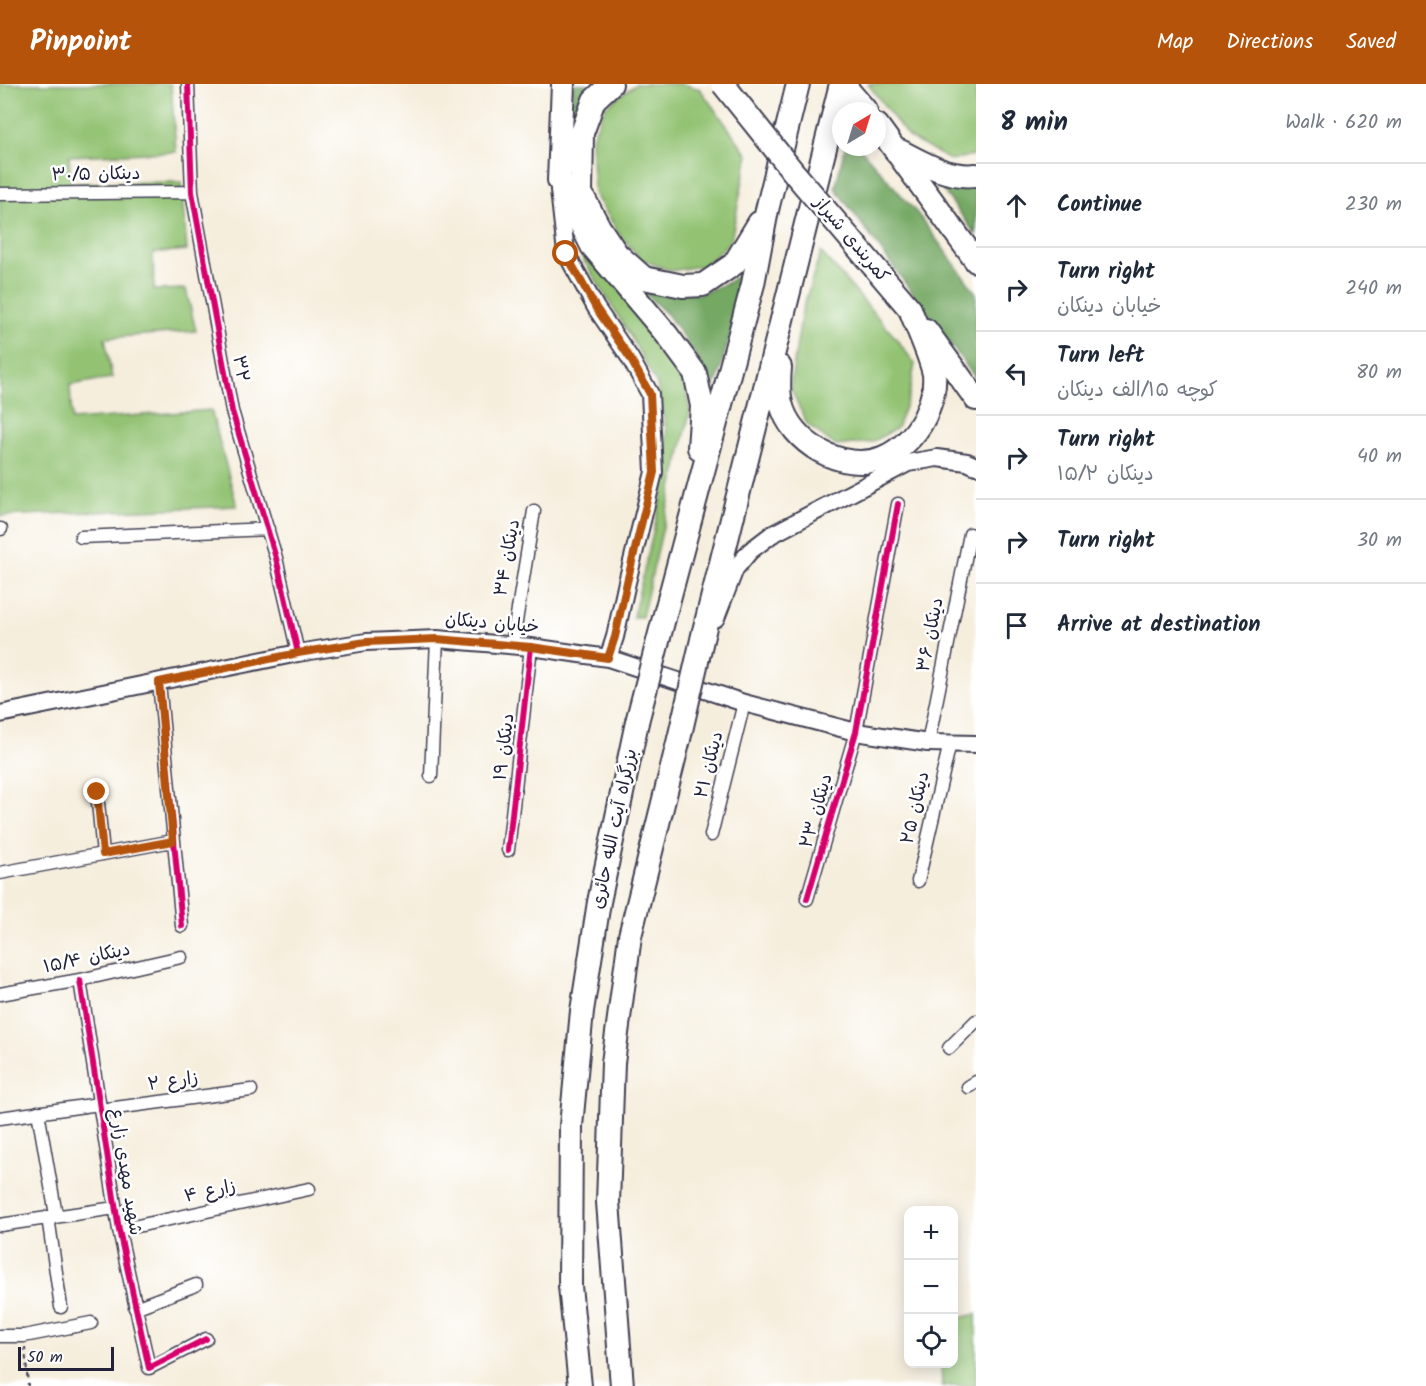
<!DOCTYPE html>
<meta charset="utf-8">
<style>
:root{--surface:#fff;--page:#f2f2f3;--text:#1f2937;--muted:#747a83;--line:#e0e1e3;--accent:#b45309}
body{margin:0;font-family:Kalam,"Playpen Sans Arabic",sans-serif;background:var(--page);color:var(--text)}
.controls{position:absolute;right:18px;bottom:18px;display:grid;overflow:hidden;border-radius:12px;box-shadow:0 3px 15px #0003}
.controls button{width:54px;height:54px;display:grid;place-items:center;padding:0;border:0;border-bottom:2px solid var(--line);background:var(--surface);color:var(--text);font:30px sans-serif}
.compass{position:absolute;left:832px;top:18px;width:54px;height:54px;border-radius:50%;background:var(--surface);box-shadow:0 3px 15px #0003;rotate:38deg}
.scale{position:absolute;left:18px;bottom:15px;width:96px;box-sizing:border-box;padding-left:6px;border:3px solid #22223b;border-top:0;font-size:16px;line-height:21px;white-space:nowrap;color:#22223b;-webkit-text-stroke:4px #fff;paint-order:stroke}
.stop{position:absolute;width:18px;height:18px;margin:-14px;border:4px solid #b45309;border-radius:50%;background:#fff}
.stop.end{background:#b45309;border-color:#fff;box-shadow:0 2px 6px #0008}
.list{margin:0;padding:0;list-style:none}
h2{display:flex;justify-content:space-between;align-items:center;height:78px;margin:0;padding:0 24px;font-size:26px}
h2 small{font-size:20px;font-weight:400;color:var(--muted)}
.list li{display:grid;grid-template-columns:39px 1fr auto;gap:18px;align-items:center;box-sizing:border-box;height:84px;padding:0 24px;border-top:2px solid var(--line)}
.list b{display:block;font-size:22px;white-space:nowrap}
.list p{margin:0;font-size:20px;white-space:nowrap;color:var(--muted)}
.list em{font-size:20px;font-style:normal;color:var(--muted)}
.icon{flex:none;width:33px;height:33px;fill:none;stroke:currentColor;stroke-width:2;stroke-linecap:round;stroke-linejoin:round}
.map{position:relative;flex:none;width:976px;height:1302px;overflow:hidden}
header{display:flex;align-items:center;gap:36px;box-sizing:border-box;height:84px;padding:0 30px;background:var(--accent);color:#fff}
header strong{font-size:28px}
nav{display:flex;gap:33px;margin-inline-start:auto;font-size:21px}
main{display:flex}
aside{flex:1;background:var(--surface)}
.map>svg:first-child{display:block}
</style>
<header>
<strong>Pinpoint</strong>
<nav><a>Map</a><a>Directions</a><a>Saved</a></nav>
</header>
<main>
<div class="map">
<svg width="976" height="1302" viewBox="0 0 976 1302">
<rect width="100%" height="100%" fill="#fff"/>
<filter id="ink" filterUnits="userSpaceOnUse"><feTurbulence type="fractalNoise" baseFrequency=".0167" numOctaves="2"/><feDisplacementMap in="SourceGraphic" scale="12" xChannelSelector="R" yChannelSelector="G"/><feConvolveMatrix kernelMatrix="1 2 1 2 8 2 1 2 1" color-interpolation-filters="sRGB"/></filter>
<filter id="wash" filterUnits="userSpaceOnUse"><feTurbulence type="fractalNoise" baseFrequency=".008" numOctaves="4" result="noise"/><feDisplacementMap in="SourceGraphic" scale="24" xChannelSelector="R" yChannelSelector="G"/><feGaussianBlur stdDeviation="1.35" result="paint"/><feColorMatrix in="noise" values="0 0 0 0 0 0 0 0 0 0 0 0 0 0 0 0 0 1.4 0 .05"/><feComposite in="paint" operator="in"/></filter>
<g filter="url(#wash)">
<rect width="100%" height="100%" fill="#f6eedd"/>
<path fill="#92c272" stroke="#5a7256" stroke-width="1.5" d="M0,0H171L176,68L69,72L71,99L181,98L187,166L153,169L154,206L186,205L196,247L105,254L112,294L70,301L72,336L211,326L237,422L0,432Z
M636,0H682L700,5L748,71L731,156L706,181L671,187L641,175L620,151L594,109L591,56L605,23Z
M868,0H976V71L950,76L908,53Z
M573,148L659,255L684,298L690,328L642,533H633L667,390L666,344L657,301L631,253L584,177Z
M821,168L895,253L915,280L909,312L897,344L872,358L836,362L807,340L790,303L802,227Z
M976,1230V1302H942L941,1280H954V1240L960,1234Z"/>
<path fill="#75a864" stroke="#4c6550" stroke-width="1.5" d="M573,0H587L571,31Z
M845,63H859L917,129L976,209V295L835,104Z
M936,97L965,101L976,99V151Z
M748,182L718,295L711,305L698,275L668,231L638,203L700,210L729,198Z"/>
</g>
<g filter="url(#ink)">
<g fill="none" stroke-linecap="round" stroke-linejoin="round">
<defs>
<path id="street" d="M188,0L192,108L232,327L276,474L298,569
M0,110L192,108
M0,445H1
M81,453L268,445
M512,562L534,427
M159,598L182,842
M928,659L970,450
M431,692L437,555
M97,708L103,770
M711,751L744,619
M508,766L531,563
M0,789L173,757
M918,797L950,659
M807,815L856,648L898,420
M80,896L119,1146L149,1284L206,1255
M0,910L80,896L181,873
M949,964L976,937
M968,1003L976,998
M100,1026L251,1006
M38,1028L56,1131
M0,1034L99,1020
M48,1133L61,1223
M0,1141L115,1124
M119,1146L309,1105
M135,1224L196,1201
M0,1252H24L91,1239"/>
<path id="secondary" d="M559,106L566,169L596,224L630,274L650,310L654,388L627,498L615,553L608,574
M716,534L735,485L750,467L771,451L908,379L937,374L967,378L976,382
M0,630L298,569L366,558L437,555L531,563L608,574L744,619L856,648L928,659L976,660"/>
<path id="highway" d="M563,0L559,96L592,162L667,251L695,289L702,322L699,364
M611,0L594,16L582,49L581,109L599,143L617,170L644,194L683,202L703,201L734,180L759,139
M843,0L866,27
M877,41L976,177
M900,67C925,80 948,94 976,91
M926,246L976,315
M780,283C779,295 778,307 781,319C790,359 843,389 882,374C903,366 921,345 928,325C932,315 935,301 934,290C930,271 917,244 910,225
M664,534L753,200L767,126L798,0
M704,547L841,0
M580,1302L570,1202L571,1042L582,927L599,818L637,638
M622,1302L608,1118L613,979L630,852L679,655"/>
</defs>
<use href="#street" stroke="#424153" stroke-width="15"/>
<use href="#secondary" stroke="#424153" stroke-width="20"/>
<use href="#highway" stroke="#424153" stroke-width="26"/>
<path stroke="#424153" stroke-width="2" stroke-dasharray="4.5 4.5" stroke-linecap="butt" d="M25,1263L28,1302"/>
<use href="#street" stroke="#fff" stroke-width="12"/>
<use href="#secondary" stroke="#fff" stroke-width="16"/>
<use href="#highway" stroke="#fff" stroke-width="22"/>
<defs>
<path id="highway-bridge" d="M723,0L795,90L910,225
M637,638L664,534
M679,655L704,547"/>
</defs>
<use href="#highway-bridge" stroke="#424153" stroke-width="26" stroke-linecap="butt"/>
<use href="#highway-bridge" stroke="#fff" stroke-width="22"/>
<defs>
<path id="cycleway" d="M188,0L192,108L232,327L276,474L298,569
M159,598L182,842
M508,766L531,563
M807,815L856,648L898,420
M80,896L119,1146L149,1284L206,1255"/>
</defs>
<use href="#cycleway" stroke="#fff" stroke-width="10"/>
<use href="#cycleway" stroke="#d6006c" stroke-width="6"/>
</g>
</g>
<g fill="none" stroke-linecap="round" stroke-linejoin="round" filter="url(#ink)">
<path stroke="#b45309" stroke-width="8" d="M97,708L103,770L173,757L159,598L298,569L366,558L437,555L531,563L608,574L615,553L627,498L654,388L650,310L630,274L596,224L566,170"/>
</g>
<g text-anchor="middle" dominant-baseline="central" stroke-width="5" stroke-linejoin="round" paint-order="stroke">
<g font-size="18" fill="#22223b" stroke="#fff">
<text transform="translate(96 91) rotate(-1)">۳۰/۵ دینکان</text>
<text transform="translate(851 156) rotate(50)">کمربندی شیراز</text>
<text transform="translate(240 285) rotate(80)">۳۲</text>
<text transform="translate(508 474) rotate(-80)">۳۴ دینکان</text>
<text transform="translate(492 540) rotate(5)">خیابان دینکان</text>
<text transform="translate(931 551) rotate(-79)">۳۶ دینکان</text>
<text transform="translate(505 663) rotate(-83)">۱۹ دینکان</text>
<text transform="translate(710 681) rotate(-76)">۲۱ دینکان</text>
<text transform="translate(916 724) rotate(-77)">۲۵ دینکان</text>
<text transform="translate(817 727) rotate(-74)">۲۳ دینکان</text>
<text transform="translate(615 745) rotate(-78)">بزرگراه آیت الله حائری</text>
<text transform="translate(87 875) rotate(-12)">۱۵/۴ دینکان</text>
<text transform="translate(173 998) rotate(-8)">۲ زارع</text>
<text transform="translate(125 1088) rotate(81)">شهید مهدی زارع</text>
<text transform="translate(210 1108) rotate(-12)">۴ زارع</text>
</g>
</g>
</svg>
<div class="controls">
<button>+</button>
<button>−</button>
<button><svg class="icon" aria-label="locate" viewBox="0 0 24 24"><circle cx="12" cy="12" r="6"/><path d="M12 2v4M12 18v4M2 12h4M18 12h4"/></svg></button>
</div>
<svg class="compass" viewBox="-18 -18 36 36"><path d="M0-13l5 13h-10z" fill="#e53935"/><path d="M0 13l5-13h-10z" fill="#747a83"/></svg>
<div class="scale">50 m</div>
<div class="stop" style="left:566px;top:170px"></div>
<div class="stop end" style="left:97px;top:708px"></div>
</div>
<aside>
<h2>8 min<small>Walk · 620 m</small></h2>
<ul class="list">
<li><svg class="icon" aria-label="ahead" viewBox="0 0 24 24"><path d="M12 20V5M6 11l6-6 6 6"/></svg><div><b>Continue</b></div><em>230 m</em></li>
<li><svg class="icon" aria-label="right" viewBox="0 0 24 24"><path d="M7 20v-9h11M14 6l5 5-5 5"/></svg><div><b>Turn right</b><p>خیابان دینکان</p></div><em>240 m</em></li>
<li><svg class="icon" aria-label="left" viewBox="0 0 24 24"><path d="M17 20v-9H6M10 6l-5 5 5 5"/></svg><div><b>Turn left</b><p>کوچه ۱۵/الف دینکان</p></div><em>80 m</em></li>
<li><svg class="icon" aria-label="right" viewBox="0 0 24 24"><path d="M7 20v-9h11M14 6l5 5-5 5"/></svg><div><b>Turn right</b><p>۱۵/۲ دینکان</p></div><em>40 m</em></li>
<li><svg class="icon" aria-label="right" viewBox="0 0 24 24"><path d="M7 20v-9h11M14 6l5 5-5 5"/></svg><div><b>Turn right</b></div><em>30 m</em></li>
<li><svg class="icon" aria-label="arrive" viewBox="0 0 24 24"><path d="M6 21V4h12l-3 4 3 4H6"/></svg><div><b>Arrive at destination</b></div></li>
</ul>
</aside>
</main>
